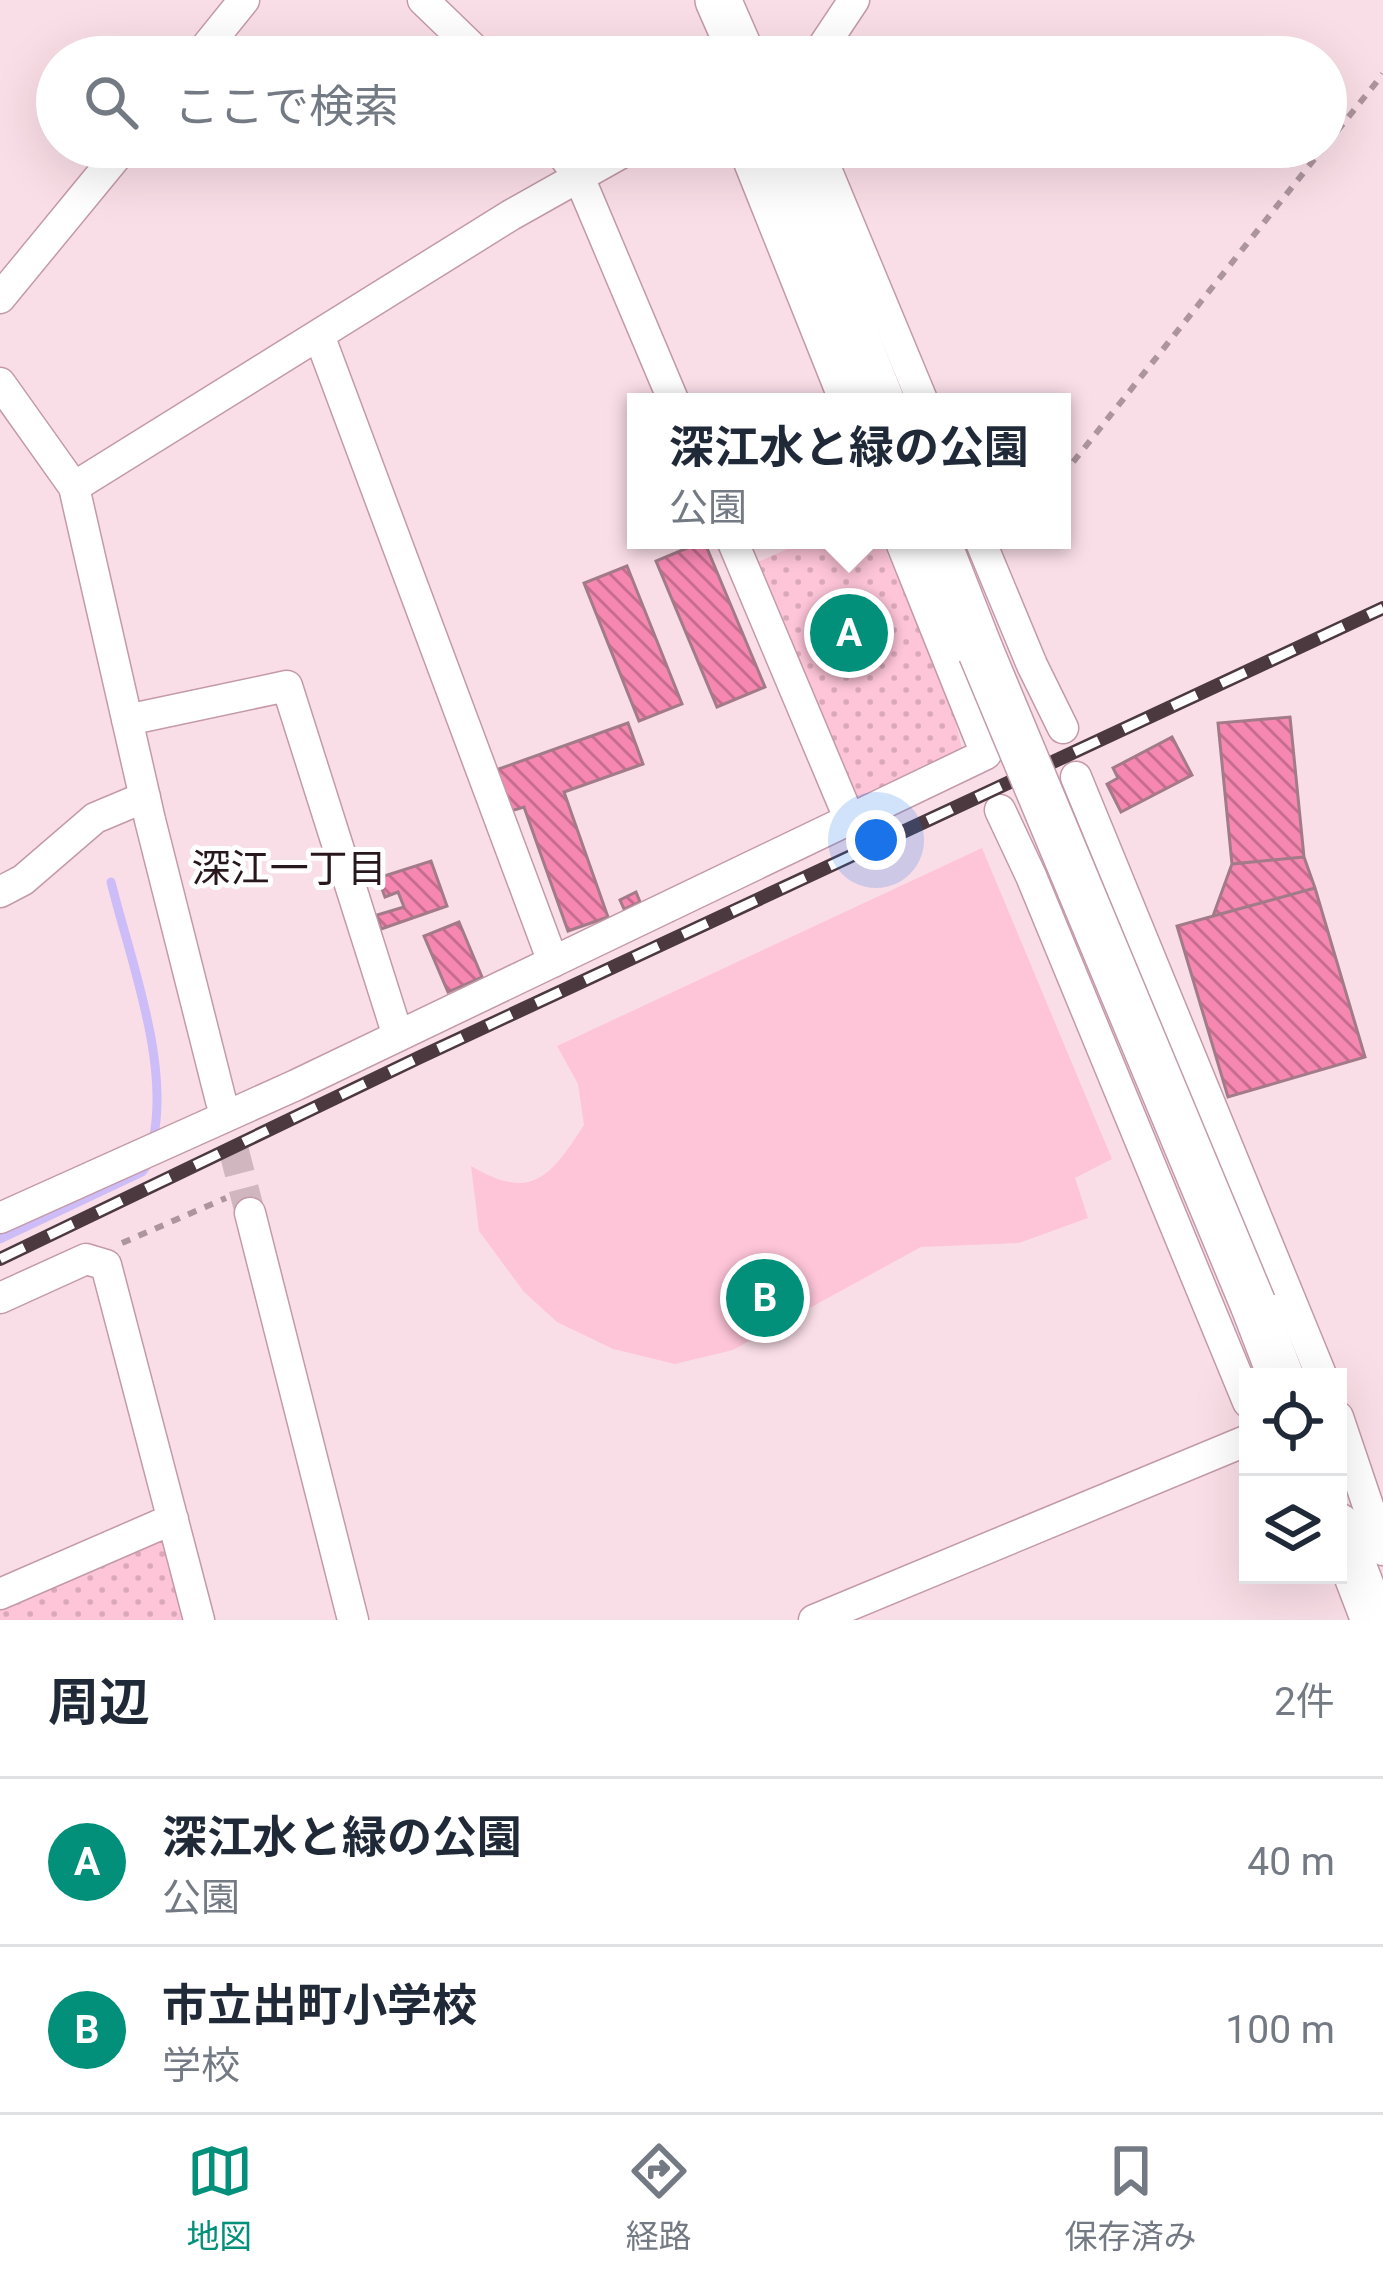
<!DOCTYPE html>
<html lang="ja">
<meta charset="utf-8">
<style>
:root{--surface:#fff;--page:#f6f6f7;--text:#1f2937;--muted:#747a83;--line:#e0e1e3;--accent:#02907a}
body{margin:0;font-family:Roboto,"Noto Sans JP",sans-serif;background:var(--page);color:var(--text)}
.controls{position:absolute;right:36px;bottom:36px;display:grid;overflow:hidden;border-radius:0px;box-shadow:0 12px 48px #0002}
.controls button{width:108px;height:108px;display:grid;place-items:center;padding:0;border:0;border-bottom:3px solid var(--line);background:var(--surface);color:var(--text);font:60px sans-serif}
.you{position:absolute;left:876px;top:840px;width:42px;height:42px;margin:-30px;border:9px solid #fff;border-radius:50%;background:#1a73e8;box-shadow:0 0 0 18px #1a73e833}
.badge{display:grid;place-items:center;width:78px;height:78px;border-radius:50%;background:var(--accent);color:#fff;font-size:39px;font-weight:700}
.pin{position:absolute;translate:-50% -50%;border:6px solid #fff;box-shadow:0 3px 12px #0006}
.popup{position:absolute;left:627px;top:393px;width:444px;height:156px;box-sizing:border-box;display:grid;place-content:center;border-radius:0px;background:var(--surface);filter:drop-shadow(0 3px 9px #0005);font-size:39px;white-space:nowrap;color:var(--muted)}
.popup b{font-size:45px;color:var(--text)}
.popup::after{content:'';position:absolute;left:50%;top:100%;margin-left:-24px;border:24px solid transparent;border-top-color:var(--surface)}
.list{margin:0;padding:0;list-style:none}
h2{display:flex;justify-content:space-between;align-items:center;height:156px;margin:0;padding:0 48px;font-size:51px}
h2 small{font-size:39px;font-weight:400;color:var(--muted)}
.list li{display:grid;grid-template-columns:78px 1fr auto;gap:36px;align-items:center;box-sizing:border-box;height:168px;padding:0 48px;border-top:3px solid var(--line)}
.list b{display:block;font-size:45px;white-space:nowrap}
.list p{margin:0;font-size:39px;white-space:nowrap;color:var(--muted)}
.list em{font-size:39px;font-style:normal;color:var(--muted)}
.icon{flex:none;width:66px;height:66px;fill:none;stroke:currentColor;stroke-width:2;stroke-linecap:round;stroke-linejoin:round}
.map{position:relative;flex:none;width:1383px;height:1620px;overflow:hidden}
.search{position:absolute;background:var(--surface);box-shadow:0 12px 48px #0002;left:36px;right:36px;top:36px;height:132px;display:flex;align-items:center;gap:30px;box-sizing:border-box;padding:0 42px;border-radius:66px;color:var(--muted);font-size:45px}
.sheet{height:492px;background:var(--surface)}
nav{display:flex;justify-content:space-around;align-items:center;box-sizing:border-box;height:168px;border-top:3px solid var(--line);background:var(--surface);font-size:33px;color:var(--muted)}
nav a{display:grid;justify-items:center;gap:6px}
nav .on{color:var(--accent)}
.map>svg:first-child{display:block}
</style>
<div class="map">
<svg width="1383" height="1620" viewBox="0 0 1383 1620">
<defs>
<pattern id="grass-dots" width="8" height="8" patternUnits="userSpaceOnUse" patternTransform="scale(3)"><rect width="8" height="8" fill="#fec5d8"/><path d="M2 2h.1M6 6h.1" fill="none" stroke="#daa8b9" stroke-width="1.8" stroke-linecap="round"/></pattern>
<pattern id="building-back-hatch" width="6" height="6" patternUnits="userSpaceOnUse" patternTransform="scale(3)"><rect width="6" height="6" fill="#f587b1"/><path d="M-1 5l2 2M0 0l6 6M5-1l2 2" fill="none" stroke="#c66d8f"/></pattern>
</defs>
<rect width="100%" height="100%" fill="#fadee7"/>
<path fill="url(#grass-dots)" d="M807,540H881L951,701L964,758L854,809L749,566Z
M173,1519L199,1620H0V1594Z"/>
<path fill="#fec5d8" d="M982,848L1112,1159L1075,1178L1088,1218L1019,1243L921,1247L733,1350L675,1364L613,1349L557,1322L524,1292L479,1231L471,1166C532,1202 550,1177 584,1125L578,1084L557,1046Z"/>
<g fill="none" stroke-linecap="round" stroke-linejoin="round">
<path stroke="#ccbcf7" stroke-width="9" d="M111,882C130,959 170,1063 153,1140
M0,1239L142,1172L149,1163"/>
</g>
<path fill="url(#building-back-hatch)" stroke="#a37b88" stroke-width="3" d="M704,541L765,687L717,707L656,561Z
M627,566L682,704L639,721L584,583Z
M1290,717L1304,857L1232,864L1218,723Z
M628,723L643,764L564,792L608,917L568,931L524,807L511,811L496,770Z
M1172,737L1192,775L1121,812L1107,784L1118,778L1113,768Z
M1304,857L1315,888L1213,916L1232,864Z
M431,861L447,906L381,929L377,915L404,907L398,892L385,897L378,878Z
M1315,888L1365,1057L1228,1097L1177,926Z
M636,892L640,902L624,909L620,900Z
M459,922L482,977L448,992L424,936Z"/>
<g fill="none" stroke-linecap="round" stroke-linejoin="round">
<path stroke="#d0b6bf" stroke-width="30" stroke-dasharray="30 15" stroke-linecap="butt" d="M221,1101L250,1213"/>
<defs>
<path id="street" d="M423,0L482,57
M198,57L244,0
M816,57L854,0
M557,147L579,177L674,402
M743,147L845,402
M817,147L923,402
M0,298L124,147
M319,335L553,962
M0,383L74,487L150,820L221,1101
M74,487L511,215L632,147
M732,540L849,818
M980,540L1032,665L1063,728
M127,720L287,686L398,1036
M1076,777L1322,1377
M1000,810L1031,876L1248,1402
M0,892L23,880L95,818L145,797
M250,1213L353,1620
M0,1218L296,1085L986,754L900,540
M0,1298L86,1259L106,1265L199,1620
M1338,1417L1383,1550
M0,1594L173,1519
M814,1620L1248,1440"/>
<path id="secondary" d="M718,0L743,57
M780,147L882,402
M937,540L981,652
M1253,1304L1281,1377
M1338,1526L1374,1620"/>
</defs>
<use href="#street" stroke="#c49aa8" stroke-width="33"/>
<use href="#secondary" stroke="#c49aa8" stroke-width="48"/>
<path stroke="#ad959d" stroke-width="6" stroke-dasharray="9 9" stroke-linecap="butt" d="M1326,145L1383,74
M1062,476L1324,147
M122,1243L226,1198"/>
<use href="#street" stroke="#fff" stroke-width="30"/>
<use href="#secondary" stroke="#fff" stroke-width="45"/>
<defs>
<path id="rail" d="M0,1259L418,1058L1383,608"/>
</defs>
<use href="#rail" stroke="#4b393f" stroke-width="14"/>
<use href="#rail" stroke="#fff" stroke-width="9" stroke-dasharray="27" stroke-linecap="butt"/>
<defs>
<path id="secondary-bridge" d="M981,652L1253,1304"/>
</defs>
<use href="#secondary-bridge" stroke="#c49aa8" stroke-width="48" stroke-linecap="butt"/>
<use href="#secondary-bridge" stroke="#fff" stroke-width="45"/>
</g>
<g text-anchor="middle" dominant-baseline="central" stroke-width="10" stroke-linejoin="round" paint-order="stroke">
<g font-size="39" fill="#28181e" stroke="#fff">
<text x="289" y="869">深江一丁目</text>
</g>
</g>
</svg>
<div class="controls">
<button><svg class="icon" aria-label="locate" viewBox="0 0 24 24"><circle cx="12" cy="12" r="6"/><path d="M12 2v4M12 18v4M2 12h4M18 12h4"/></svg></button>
<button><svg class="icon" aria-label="layers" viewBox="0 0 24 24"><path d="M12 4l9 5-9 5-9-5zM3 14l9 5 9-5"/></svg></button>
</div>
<div class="you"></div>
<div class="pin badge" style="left:849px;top:633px">A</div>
<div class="popup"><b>深江水と緑の公園</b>公園</div>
<div class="pin badge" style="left:765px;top:1298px">B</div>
<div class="search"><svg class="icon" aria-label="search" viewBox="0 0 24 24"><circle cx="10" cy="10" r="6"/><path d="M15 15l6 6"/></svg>ここで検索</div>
</div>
<section class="sheet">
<h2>周辺<small>2件</small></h2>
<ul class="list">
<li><span class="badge">A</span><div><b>深江水と緑の公園</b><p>公園</p></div><em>40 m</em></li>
<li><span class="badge">B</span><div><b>市立出町小学校</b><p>学校</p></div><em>100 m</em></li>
</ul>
</section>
<nav>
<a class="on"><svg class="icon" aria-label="map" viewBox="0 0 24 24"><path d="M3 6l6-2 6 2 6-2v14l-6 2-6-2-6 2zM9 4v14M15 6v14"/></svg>地図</a>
<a><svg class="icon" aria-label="directions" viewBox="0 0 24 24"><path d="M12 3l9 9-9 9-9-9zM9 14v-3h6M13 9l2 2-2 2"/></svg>経路</a>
<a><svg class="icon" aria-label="saved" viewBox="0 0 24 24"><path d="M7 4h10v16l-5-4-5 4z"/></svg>保存済み</a>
</nav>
